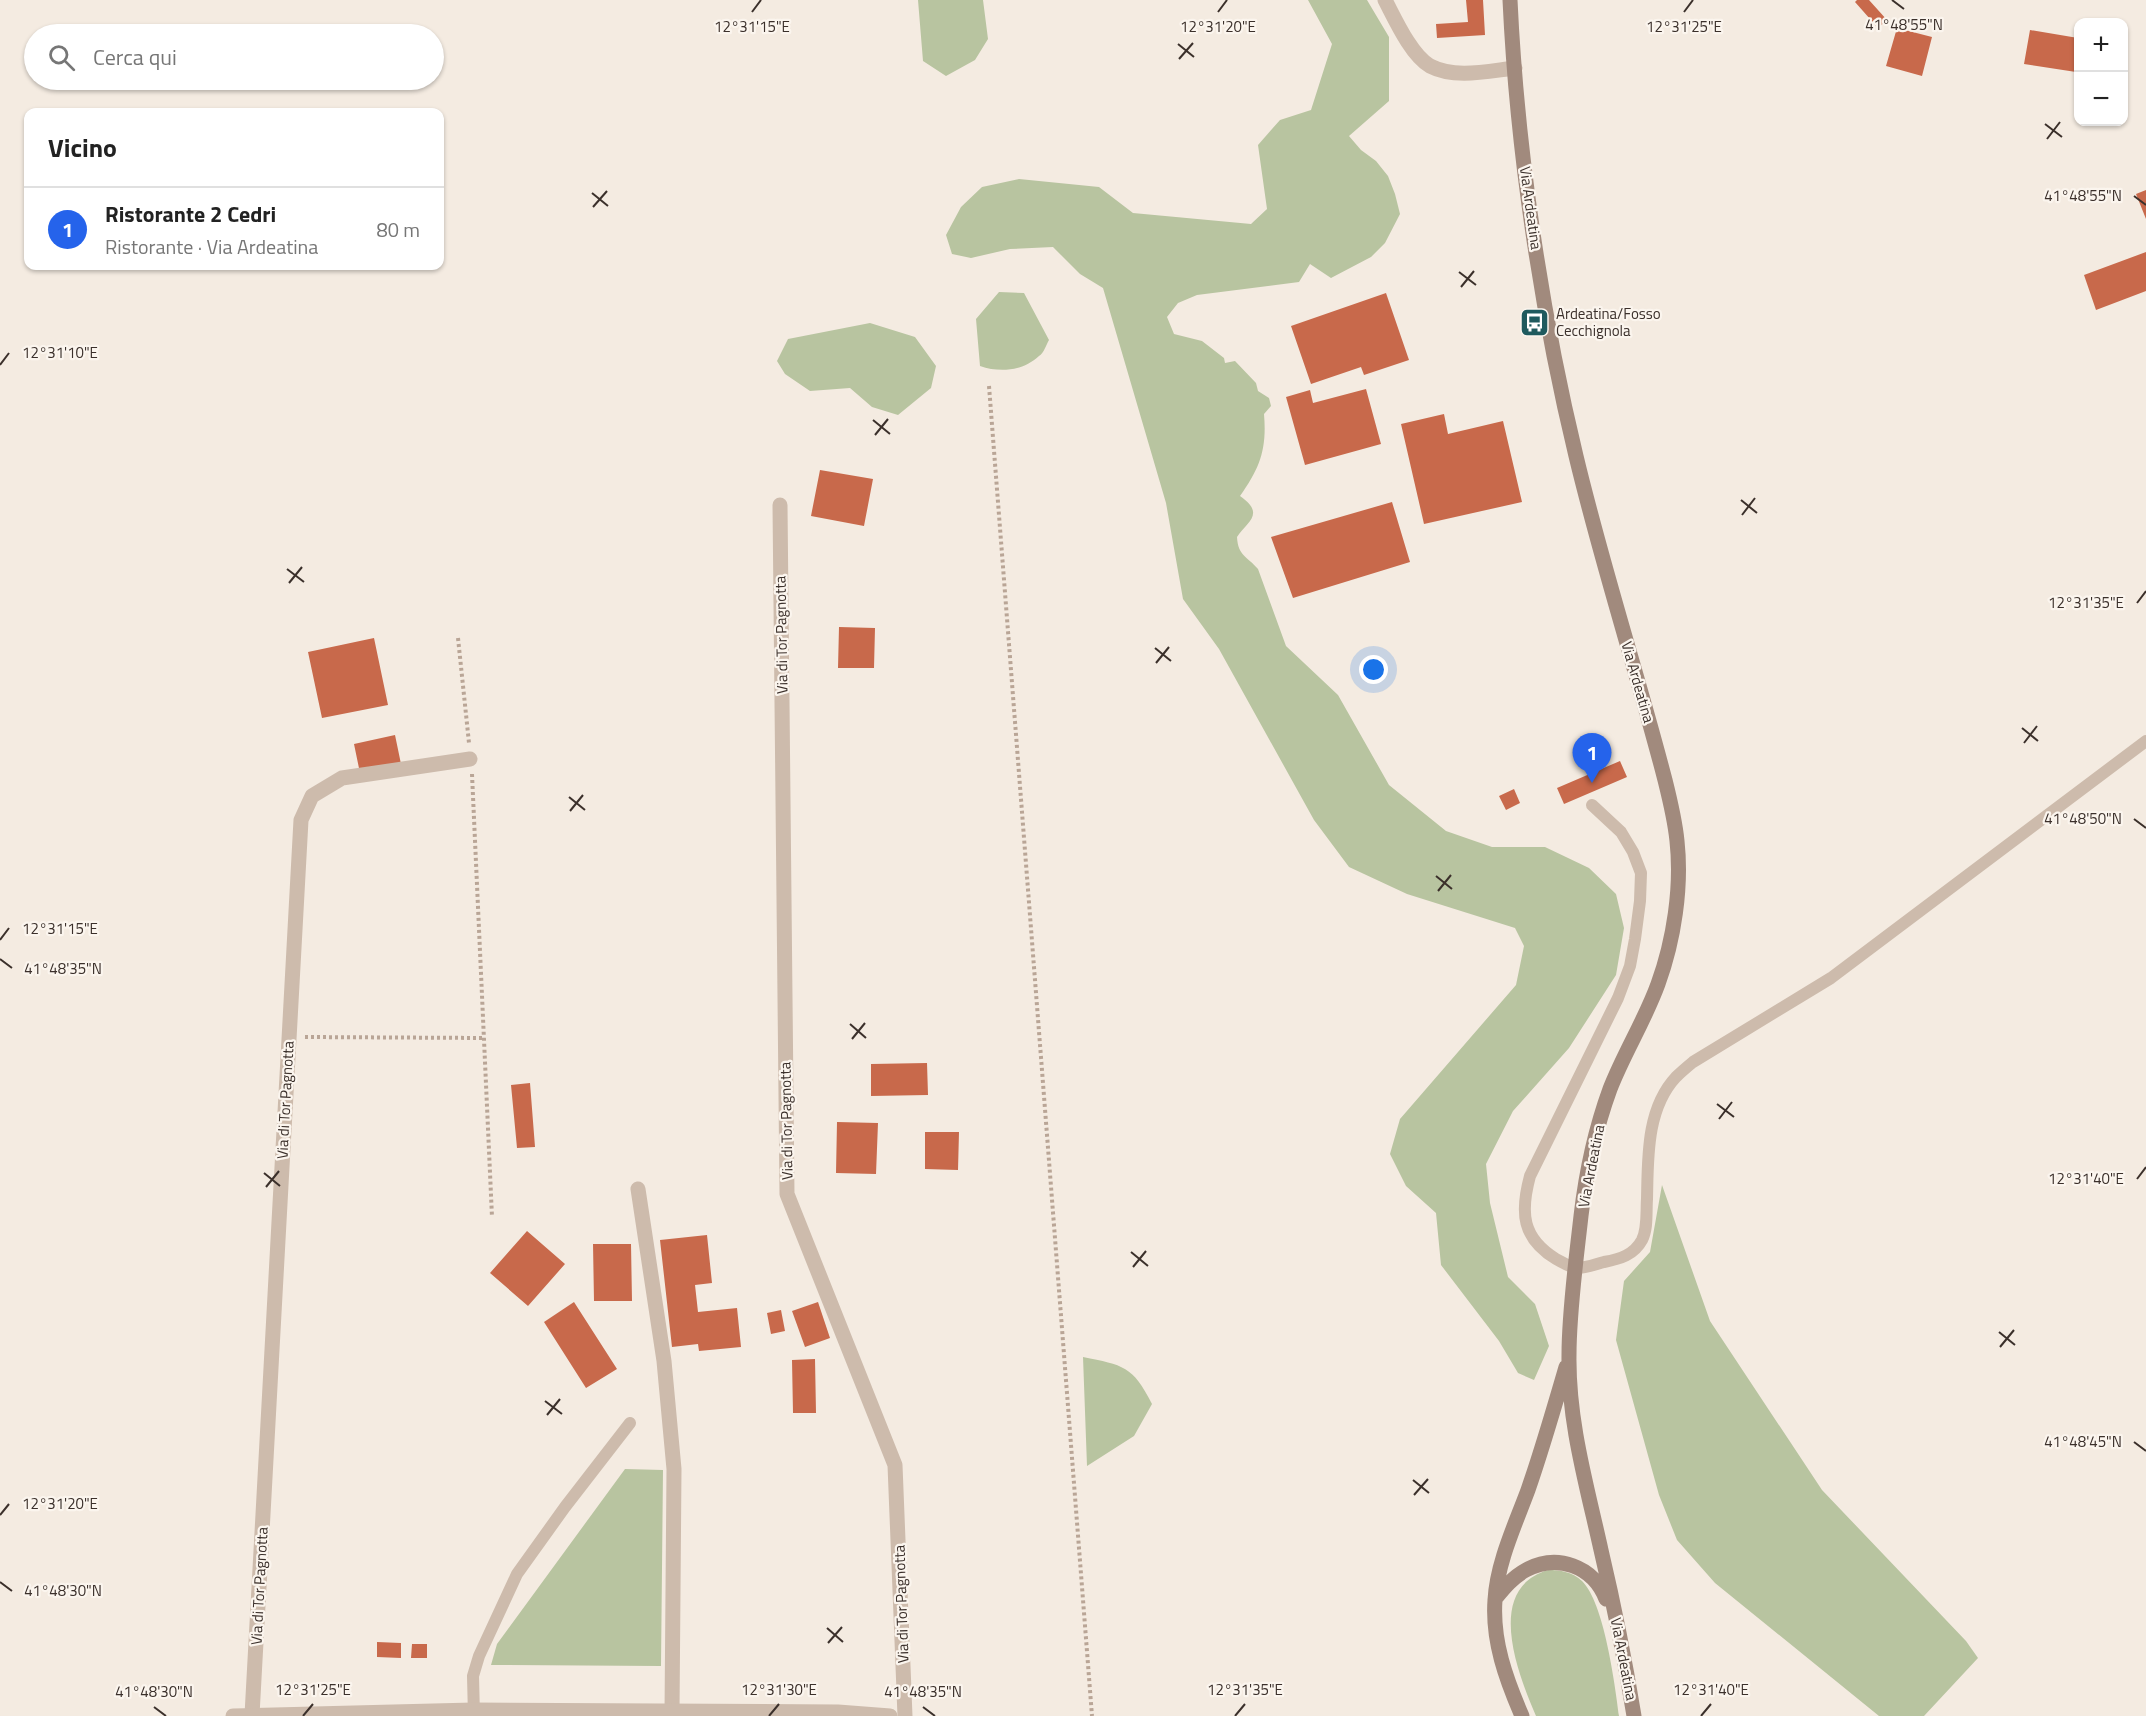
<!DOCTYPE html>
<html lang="it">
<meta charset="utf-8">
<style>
:root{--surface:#fff;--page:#f6f6f6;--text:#222;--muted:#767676;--line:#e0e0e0;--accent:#2563eb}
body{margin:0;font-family:"Titillium Web",sans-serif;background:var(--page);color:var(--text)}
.controls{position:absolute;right:18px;top:18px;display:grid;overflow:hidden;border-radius:12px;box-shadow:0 2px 4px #0004}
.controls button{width:54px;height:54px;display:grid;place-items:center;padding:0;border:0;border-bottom:2px solid var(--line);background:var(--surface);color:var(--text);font:30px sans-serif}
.you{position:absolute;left:1374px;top:670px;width:21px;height:21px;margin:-15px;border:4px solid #fff;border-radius:50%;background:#1a73e8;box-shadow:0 0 0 9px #1a73e833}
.badge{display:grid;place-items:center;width:39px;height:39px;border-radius:50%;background:var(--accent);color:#fff;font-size:20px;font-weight:700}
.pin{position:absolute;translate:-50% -50px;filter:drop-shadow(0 2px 3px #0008)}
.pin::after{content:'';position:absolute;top:32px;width:21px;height:18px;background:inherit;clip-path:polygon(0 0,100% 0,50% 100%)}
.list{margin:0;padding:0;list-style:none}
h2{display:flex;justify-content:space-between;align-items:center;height:78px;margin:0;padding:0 24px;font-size:26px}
h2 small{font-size:20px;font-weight:400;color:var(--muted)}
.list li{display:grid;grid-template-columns:39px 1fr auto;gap:18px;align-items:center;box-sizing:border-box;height:84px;padding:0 24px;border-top:2px solid var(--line)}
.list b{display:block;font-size:22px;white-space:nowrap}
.list p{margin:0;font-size:20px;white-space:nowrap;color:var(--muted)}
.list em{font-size:20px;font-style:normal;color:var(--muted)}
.icon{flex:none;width:33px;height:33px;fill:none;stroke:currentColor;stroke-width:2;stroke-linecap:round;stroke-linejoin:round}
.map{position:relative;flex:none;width:2146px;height:1716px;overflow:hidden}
.search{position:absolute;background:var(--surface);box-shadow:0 2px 4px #0004;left:24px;top:24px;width:420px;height:66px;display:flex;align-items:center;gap:15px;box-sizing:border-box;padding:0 21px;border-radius:33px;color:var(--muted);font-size:22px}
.panel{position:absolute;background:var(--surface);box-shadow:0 2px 4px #0004;left:24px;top:108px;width:420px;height:162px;border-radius:12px}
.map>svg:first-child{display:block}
</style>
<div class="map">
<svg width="2146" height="1716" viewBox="0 0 2146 1716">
<rect width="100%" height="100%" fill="#f4ebe1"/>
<path fill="#b8c4a0" d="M918,0H983L988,39L975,60L946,76L923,61Z
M1308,0H1367L1389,37V101L1349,136L1361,150L1376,161L1388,176L1395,194L1400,214L1385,243L1371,257L1331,278L1310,264L1299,282L1197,295L1178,303L1167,317L1174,334L1202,341L1224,358L1225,363L1235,361L1256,383L1258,391L1269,398L1271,406L1264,414C1267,449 1260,468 1240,496C1266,514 1247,522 1237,537C1238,556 1247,556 1258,569L1286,646L1338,695L1389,785L1446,831L1492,847H1545L1589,868L1616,894L1624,928L1616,975L1569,1048L1513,1111L1486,1164L1490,1203L1508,1277L1535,1304L1549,1346L1534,1380L1518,1373L1499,1341L1441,1265L1436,1213L1406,1186L1390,1154L1400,1119L1516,985L1524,946L1515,928L1407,894L1349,867L1314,820L1219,649L1183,599L1166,503L1103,288L1080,274L1053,247L1010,249L971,258L952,254L946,235L961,207L982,187L1019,179L1099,187L1133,213L1251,224L1267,209L1258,145L1280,120L1311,110L1332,44Z
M999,292L1024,293L1049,340C1046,345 1044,353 1039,356C1023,371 1000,373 980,366L976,319Z
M870,323L915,337L936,366L931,388L898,415L872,407L850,388L810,391L785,374L777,361L788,339Z
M1662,1185L1710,1321L1822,1490L1966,1641L1978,1658L1924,1716H1879L1715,1583L1677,1540L1659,1495L1616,1340L1624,1281L1650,1252Z
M1083,1357C1123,1365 1133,1366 1152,1404L1134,1436L1087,1466Z
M625,1469L663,1470L661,1666L491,1665L497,1644Z
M1548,1570C1560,1570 1573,1572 1582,1581C1604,1602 1615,1684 1619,1716H1536C1518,1674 1484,1589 1548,1570Z"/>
<path fill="#c8694b" d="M1466,0H1483L1485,35L1437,38L1436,24L1468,22Z
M1857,0H1869L1887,20L1878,28L1855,2Z
M1897,28L1932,37L1922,76L1886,66Z
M2030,30L2078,38L2076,72L2024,64Z
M2146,190V219L2136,194Z
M2146,252V291L2096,310L2084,275Z
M1386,293L1409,360L1364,375L1361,367L1311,384L1291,326Z
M1366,389L1381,444L1305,465L1286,397L1310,390L1313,403Z
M1444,414L1448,434L1503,421L1522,502L1424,524L1401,424Z
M820,470L873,479L864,526L811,516Z
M1392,502L1410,562L1293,598L1271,537Z
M839,627L875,628L874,668H838Z
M374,638L388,705L322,718L308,652Z
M395,735L401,764L360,773L354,744Z
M1620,761L1627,777L1564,804L1557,788Z
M1514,789L1520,803L1506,810L1499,796Z
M927,1063L928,1095L871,1096V1064Z
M530,1083L535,1147L517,1148L511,1085Z
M837,1122L878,1123L876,1174L836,1173Z
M925,1132H959L958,1170L925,1169Z
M527,1231L565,1264L528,1306L490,1273Z
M707,1235L712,1283L695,1285L698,1312L737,1308L741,1347L699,1351L698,1344L672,1347L660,1240Z
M593,1244H631L632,1301H594Z
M574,1302L617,1369L586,1388L544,1322Z
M818,1302L830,1338L805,1347L792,1311Z
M781,1310L785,1331L771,1334L767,1313Z
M815,1359L816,1413H793L792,1360Z
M377,1642L401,1643V1658L377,1657Z
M412,1644H427V1658H411Z"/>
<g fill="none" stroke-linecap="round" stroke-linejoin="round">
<path stroke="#b9a596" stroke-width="4" stroke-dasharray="3 3" stroke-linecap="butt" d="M989,386L1092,1716
M458,638L469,743
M472,774L492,1217
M305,1037L484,1038"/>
<path stroke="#cdbbac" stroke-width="12" d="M1592,805L1621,832L1633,852L1641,873L1640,901L1635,939L1630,966L1618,998L1530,1176C1520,1213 1522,1238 1556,1259C1562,1262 1571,1268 1577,1268C1586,1268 1596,1264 1604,1262C1620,1259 1634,1255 1642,1240C1648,1228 1646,1212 1647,1199C1648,1159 1646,1109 1676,1077C1681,1072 1687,1067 1693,1062L1831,978L2146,741
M474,1716L473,1676L479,1656L517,1574L565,1507L630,1423"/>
<path stroke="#cdbbac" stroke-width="15" d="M1385,0C1395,19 1411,55 1430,66C1455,79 1488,71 1515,68
M780,505L787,1194L895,1465L905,1716
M638,1189L664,1361L674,1469L672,1713
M252,1715L301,820L312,796L342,778L470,759"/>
<path stroke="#cdbbac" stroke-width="15" d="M233,1716L473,1710L838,1712L890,1716"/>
<path stroke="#a18a7d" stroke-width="15" d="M1510,0C1517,150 1541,311 1576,456C1602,565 1637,672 1665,780C1670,800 1675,820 1677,841C1682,887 1674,940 1658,984C1645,1020 1624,1053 1610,1089C1595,1130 1586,1173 1581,1216C1576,1261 1569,1311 1569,1355C1568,1422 1587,1486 1601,1550C1614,1605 1625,1660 1634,1716
M1495,1599C1504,1588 1513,1577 1526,1570C1557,1553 1593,1566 1606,1599
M1522,1716C1506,1679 1492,1641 1495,1600C1497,1563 1515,1525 1528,1490C1542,1450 1554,1408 1566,1367"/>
</g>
<path fill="none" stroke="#3b302b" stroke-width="2" d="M1892,0L1904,9M752,12L761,0M1218,12L1227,0M1684,12L1693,0M1178,44L1194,57M1179,59L1193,43M2045,124L2062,137M2047,139L2060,122M592,193L608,206M2134,196L2146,205M593,207L607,191M1459,272L1476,285M1461,287L1474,271M0,365L9,353M873,420L890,434M875,435L888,419M1741,500L1757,513M1742,515L1755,498M287,569L304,582M289,583L302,567M2137,603L2146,591M1155,648L1171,661M1156,663L1169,647M2022,728L2038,741M2024,743L2037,726M569,797L585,810M570,811L583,795M2134,819L2146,828M1436,876L1452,889M1438,891L1451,875M0,940L9,928M0,959L12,968M850,1024L866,1038M852,1039L865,1023M1717,1104L1734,1117M1719,1119L1732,1102M264,1173L280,1186M2137,1179L2146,1167M266,1187L279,1171M1131,1252L1148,1266M1133,1267L1146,1251M1999,1332L2015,1345M2000,1347L2014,1330M545,1401L562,1414M547,1415L560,1399M2134,1442L2146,1451M1413,1480L1429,1493M1414,1495L1428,1479M0,1515L9,1504M0,1582L12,1591M827,1628L843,1642M828,1643L842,1627M154,1707L166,1716M923,1707L935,1716M303,1716L313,1704M769,1716L779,1704M1235,1716L1245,1704M1701,1716L1711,1704"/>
<defs>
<symbol id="bus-square" viewBox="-11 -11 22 22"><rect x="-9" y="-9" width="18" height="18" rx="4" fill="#1f5a5e" stroke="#fbf5ee"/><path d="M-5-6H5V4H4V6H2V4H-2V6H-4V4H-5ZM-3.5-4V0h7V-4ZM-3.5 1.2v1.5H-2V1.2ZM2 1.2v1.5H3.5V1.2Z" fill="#fff"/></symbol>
</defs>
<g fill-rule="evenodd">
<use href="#bus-square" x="1518" y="306" width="33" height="33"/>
</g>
<g text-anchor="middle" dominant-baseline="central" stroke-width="4.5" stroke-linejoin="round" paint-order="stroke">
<g font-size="15" fill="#3b302b" stroke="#fbf5ee">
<text transform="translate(1531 208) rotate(82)">Via Ardeatina</text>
<text transform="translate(781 635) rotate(-91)">Via di Tor Pagnotta</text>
<text transform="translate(1638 682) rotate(74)">Via Ardeatina</text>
<text transform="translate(285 1100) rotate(-87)">Via di Tor Pagnotta</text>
<text transform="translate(786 1121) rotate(-91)">Via di Tor Pagnotta</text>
<text transform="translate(1591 1166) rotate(-79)">Via Ardeatina</text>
<text transform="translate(259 1586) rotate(-87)">Via di Tor Pagnotta</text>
<text transform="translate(901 1604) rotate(-92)">Via di Tor Pagnotta</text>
<text transform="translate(1624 1659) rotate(79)">Via Ardeatina</text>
</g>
<g font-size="15" fill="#3b302b" stroke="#fbf5ee" text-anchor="start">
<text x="1556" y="313">Ardeatina/Fosso<tspan x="1556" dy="17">Cecchignola</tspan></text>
</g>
</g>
<g font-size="15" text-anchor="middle" fill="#3b302b" stroke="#fbf5ee" stroke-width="4.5" stroke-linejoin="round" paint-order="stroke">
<text x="1904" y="30">41°48'55"N</text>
<text x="752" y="32">12°31'15"E</text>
<text x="1218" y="32">12°31'20"E</text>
<text x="1684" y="32">12°31'25"E</text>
<text x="2083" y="201">41°48'55"N</text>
<text x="60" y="358">12°31'10"E</text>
<text x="2086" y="608">12°31'35"E</text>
<text x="2083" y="824">41°48'50"N</text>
<text x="60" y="934">12°31'15"E</text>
<text x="63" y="974">41°48'35"N</text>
<text x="2086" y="1184">12°31'40"E</text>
<text x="2083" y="1447">41°48'45"N</text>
<text x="60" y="1509">12°31'20"E</text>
<text x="63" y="1596">41°48'30"N</text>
<text x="313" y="1695">12°31'25"E</text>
<text x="779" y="1695">12°31'30"E</text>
<text x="1245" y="1695">12°31'35"E</text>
<text x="1711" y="1695">12°31'40"E</text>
<text x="154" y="1697">41°48'30"N</text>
<text x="923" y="1697">41°48'35"N</text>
</g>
</svg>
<div class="controls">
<button>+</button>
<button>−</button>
</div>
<div class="you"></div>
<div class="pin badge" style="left:1592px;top:783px">1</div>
<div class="search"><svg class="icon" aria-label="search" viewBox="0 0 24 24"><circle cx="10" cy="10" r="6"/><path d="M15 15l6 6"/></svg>Cerca qui</div>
<section class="panel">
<h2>Vicino<small></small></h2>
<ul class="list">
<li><span class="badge">1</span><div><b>Ristorante 2 Cedri</b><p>Ristorante · Via Ardeatina</p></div><em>80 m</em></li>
</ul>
</section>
</div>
